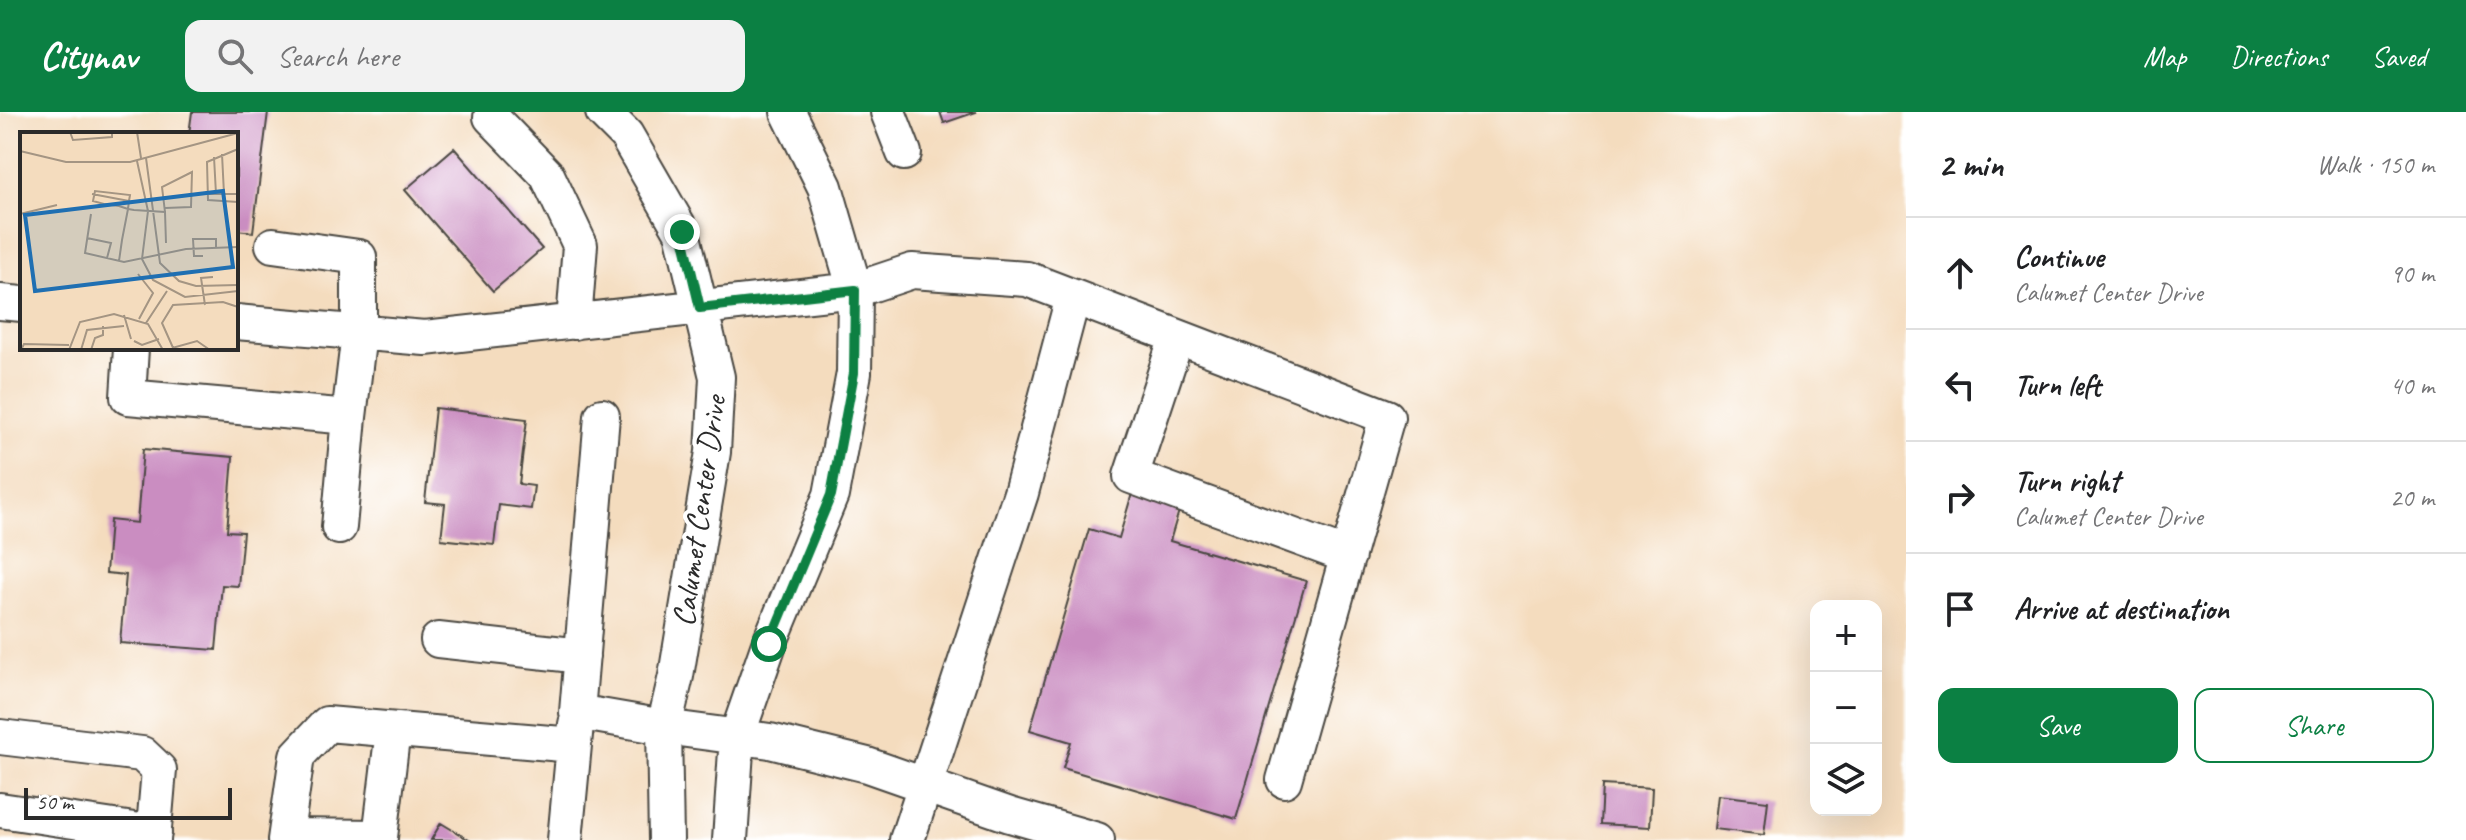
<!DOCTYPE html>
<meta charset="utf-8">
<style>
:root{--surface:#fff;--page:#f2f2f2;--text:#202124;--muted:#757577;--line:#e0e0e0;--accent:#0b8043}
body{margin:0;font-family:Caveat,sans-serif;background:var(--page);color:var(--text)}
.controls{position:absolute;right:24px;bottom:24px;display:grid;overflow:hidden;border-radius:16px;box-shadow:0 8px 32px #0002}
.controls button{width:72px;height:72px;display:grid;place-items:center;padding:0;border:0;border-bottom:2px solid var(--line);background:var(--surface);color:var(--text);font:40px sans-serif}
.scale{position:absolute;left:24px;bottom:20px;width:208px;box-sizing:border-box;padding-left:8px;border:4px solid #2b2b2b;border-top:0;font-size:22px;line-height:28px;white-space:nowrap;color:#2b2b2b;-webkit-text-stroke:6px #fff;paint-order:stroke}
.stop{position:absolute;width:24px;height:24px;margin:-18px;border:6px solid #0b8043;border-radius:50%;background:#fff}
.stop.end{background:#0b8043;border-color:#fff;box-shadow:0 2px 8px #0008}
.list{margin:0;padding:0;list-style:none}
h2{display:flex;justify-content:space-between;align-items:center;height:104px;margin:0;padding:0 32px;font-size:34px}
h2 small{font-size:26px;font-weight:400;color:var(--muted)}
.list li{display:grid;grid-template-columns:52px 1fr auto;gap:24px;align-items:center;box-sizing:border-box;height:112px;padding:0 32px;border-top:2px solid var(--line)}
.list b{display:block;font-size:30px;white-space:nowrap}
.list p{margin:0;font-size:26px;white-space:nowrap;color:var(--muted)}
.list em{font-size:26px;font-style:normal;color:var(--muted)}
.actions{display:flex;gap:16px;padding:24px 32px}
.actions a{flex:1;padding:18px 0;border:2px solid var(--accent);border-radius:16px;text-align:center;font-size:28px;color:var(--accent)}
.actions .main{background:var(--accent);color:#fff}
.icon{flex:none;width:44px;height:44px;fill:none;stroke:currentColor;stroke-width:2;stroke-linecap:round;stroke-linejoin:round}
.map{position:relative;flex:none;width:1906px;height:728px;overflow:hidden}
header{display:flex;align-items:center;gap:48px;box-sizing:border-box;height:112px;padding:0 40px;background:var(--accent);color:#fff}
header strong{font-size:38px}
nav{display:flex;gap:44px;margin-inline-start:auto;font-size:28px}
.search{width:560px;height:72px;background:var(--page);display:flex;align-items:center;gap:20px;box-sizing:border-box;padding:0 28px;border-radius:16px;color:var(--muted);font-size:30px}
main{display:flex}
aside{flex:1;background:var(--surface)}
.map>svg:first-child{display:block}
</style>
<header>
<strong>Citynav</strong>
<div class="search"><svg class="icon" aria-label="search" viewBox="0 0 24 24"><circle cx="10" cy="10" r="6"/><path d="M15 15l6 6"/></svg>Search here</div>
<nav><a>Map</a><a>Directions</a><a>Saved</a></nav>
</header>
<main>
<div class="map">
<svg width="1906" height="728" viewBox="0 0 1906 728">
<rect width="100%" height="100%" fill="#fff"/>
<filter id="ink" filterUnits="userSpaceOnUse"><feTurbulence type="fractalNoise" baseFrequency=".0125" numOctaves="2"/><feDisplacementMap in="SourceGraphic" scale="16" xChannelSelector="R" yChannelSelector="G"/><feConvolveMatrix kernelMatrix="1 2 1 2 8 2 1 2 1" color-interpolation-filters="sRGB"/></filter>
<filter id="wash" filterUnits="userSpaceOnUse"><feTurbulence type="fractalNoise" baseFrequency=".006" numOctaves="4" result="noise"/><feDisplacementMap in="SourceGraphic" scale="32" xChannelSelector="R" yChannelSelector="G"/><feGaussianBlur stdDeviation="1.8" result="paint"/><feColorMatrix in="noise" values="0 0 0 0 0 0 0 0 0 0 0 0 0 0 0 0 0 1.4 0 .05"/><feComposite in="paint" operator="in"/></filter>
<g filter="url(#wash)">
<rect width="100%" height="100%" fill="#f4dcbe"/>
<g id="blocks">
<path fill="#ca8dc1" d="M192,0H268L253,120L236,118V22H189Z
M940,0H976L944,11Z
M454,36L542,137L493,179L405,78Z
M435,296L527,307L519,372L534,374L531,397L499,393L494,433L441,427L445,392L425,390Z
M143,337L233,345L227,419L243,420L238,474L222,473L216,538L120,531L126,463L106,461L110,408L137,411Z
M1133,378L1181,392L1170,429L1306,469L1236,707L1063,656L1071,630L1030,618L1089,417L1119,426Z
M1602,673L1652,676L1650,715L1600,712Z
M1718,683L1768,689L1764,723L1714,717Z
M441,711L469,728H431Z"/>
</g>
</g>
<g filter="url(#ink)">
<use href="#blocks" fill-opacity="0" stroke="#494641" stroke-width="2"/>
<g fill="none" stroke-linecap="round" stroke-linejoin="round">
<defs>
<path id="minor" d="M603,0L626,23L682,120L717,265L713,340L676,564L664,615L666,728
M888,0L904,41
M491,5L547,63L580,133L574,210
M0,190L22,192
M236,210L425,226L855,178L912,159L1027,167L1387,305L1284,668
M1177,225L1131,364L1348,444
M131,236L128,285L349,305L359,221V145L273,133
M602,304L577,600L664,615L770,629L867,653L1010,703L1097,728
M339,415L349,305
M438,528L582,544
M0,625L142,642L159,658L153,728
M0,698L154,721
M286,724L380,725L393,618
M285,728L297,644L327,612L574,633
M565,728L576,612
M730,728L737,624L769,532L831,383L854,261L855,178L825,75L788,0
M907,728L1021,381L1073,185"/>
</defs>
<use href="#minor" stroke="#494641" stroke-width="38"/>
<use href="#minor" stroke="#fff" stroke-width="34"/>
</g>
</g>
<g fill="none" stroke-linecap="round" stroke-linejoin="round" filter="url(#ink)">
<path stroke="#0b8043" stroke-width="10" d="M682,120L700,196L855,178L854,261L831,383L769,532"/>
</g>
<g text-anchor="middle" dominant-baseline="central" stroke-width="8" stroke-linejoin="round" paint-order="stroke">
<g font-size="32" fill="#2b2b2b" stroke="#fff">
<text transform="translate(699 399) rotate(-82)">Calumet Center Drive</text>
</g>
</g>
<g transform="translate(20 20)">
<rect width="218" height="218" fill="#f4dcbe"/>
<path fill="none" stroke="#a49583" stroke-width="2" d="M50,0L53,8L92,5V0M117,0L121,26M218,17L187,30L188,68L218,70M0,19L46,30H110L218,1M202,22L204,62M194,25L196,62M126,26L140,131L159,149L176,154L218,153M117,29L128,79L122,127L133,148L165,165L218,159M72,62L109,69M187,62H218M145,76L171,75L172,40L142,55L145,80M0,82L37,73M71,82L65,121L104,130L166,117L218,115M67,106L91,111L87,126M183,124H174L173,107H196V115M99,129L102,108L108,77L109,69L110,63L75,59L73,69L84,72L99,74L108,77L114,78L145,80L146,111M118,142L133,161L119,187M185,173L181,146L193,145M104,183L111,207M126,191L147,159M114,209L122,213L139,207M1,218L4,212L49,213M49,218L60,190L94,182L128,192L143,218M61,218L67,198L104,194M71,218L75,206L83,203V194M145,218L177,209L190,218M154,218L142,191L153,173L203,170L218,175"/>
<path fill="#1f6fb2" fill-opacity="0.15" stroke="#1f6fb2" stroke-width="4" d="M203,59L213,135L15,159L5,83Z"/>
<rect width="218" height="218" fill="none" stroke="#2b2b2b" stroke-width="4"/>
</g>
</svg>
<div class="controls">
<button>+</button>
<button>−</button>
<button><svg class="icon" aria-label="layers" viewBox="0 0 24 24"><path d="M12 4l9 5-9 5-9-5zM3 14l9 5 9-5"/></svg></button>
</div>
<div class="scale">50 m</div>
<div class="stop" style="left:769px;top:532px"></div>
<div class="stop end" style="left:682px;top:120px"></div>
</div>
<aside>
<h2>2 min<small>Walk · 150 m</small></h2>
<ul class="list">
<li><svg class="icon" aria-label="ahead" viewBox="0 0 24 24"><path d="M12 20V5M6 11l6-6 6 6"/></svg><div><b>Continue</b><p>Calumet Center Drive</p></div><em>90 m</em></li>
<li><svg class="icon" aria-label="left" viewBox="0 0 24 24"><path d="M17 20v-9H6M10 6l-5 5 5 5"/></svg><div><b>Turn left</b></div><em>40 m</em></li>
<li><svg class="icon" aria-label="right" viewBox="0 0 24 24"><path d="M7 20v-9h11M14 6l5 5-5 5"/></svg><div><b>Turn right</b><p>Calumet Center Drive</p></div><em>20 m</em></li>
<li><svg class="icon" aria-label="arrive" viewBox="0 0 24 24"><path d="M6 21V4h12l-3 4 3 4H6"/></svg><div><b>Arrive at destination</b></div></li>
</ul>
<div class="actions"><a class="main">Save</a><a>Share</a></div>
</aside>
</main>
